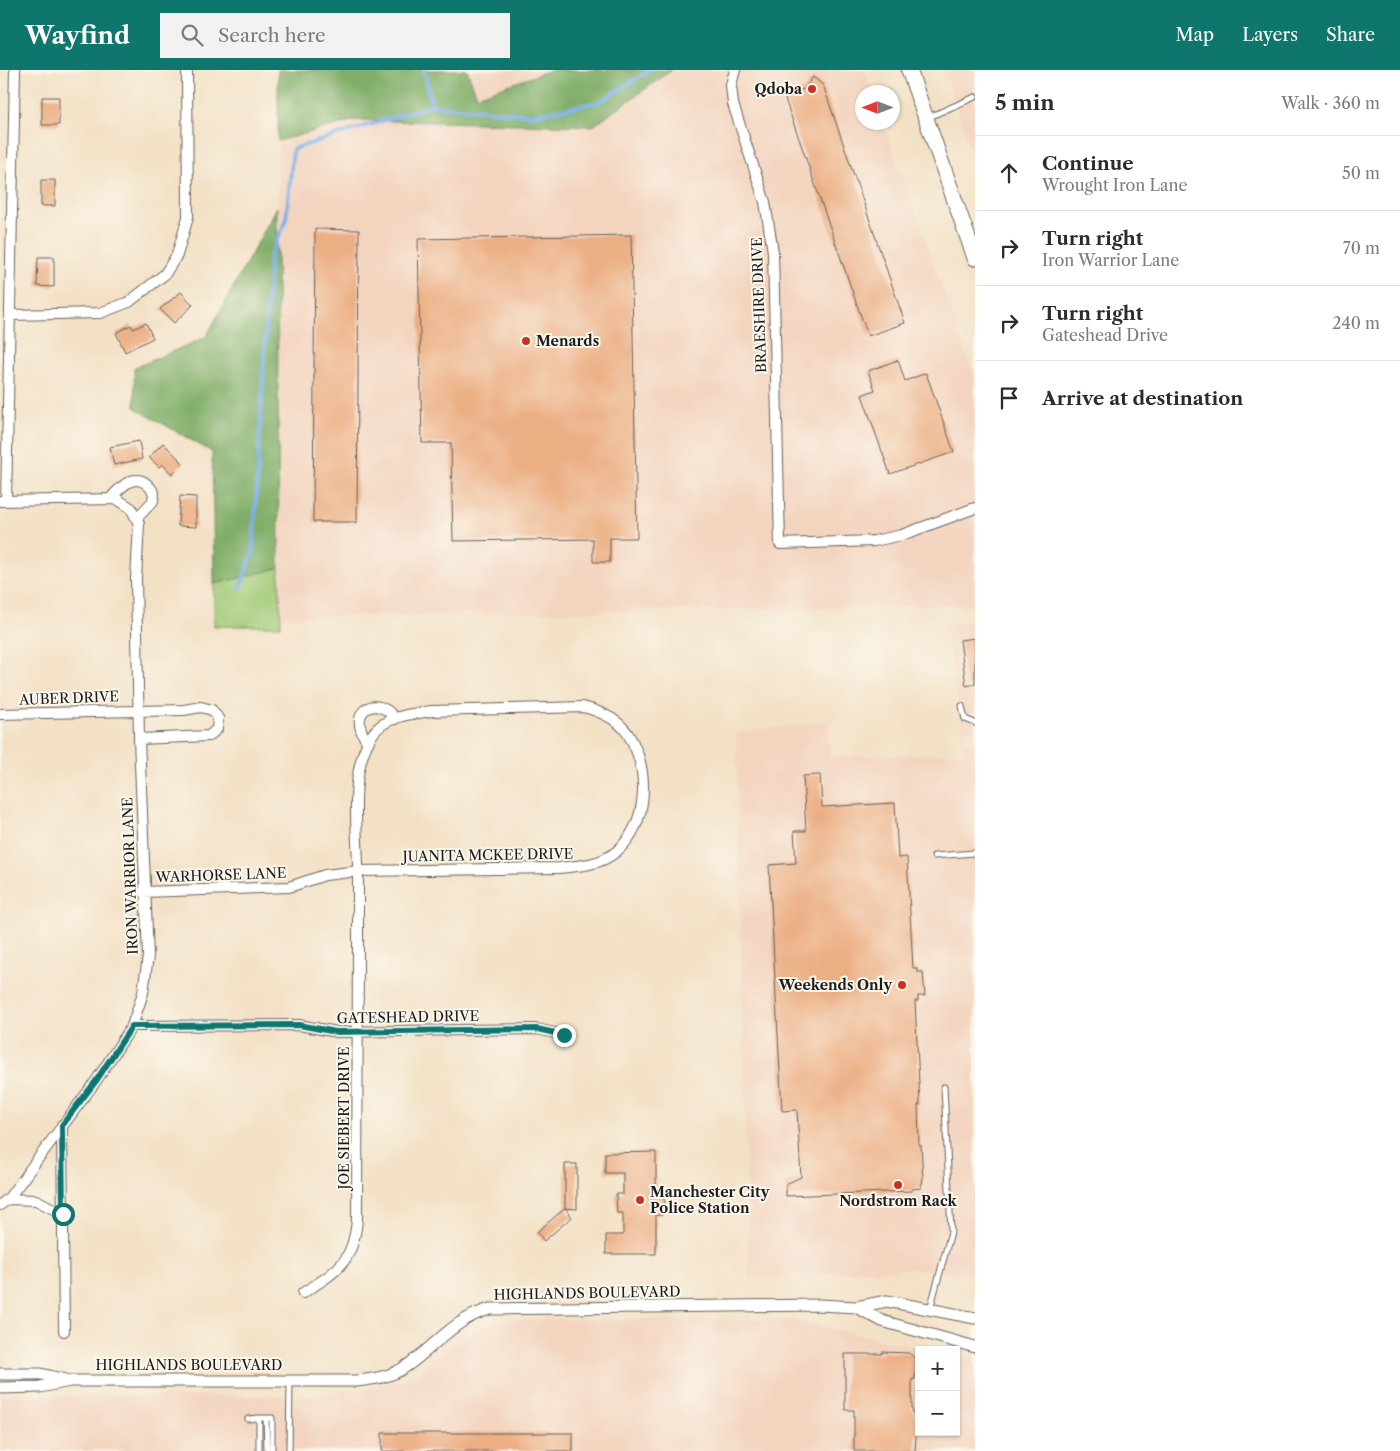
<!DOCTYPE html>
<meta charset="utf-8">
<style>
:root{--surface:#fff;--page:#f2f2f3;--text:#2b2b33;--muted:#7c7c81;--line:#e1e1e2;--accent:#0f766e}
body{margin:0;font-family:"Libre Caslon Text",serif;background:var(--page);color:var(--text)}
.controls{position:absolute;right:15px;bottom:15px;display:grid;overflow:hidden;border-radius:0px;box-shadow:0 1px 4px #0004}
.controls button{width:45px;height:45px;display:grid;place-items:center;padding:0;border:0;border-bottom:1px solid var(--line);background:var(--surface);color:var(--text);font:25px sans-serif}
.compass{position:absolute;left:855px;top:15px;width:45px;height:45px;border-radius:50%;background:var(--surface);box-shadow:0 1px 4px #0004;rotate:270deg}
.stop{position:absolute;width:15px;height:15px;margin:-11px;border:4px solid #0f766e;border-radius:50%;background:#fff}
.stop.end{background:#0f766e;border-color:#fff;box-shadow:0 1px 5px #0008}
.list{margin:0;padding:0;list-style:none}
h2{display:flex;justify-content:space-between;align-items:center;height:65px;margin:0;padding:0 20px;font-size:21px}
h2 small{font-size:16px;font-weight:400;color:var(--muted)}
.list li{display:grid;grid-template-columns:32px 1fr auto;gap:15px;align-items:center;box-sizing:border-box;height:75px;padding:0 20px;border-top:1px solid var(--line)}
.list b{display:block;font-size:19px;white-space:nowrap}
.list p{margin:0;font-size:16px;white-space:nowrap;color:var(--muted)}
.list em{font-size:16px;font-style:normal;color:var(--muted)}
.icon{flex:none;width:28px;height:28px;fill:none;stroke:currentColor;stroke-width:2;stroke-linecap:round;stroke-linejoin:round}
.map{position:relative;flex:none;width:975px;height:1381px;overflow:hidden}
header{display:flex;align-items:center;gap:30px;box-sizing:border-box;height:70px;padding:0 25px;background:var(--accent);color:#fff}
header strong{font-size:24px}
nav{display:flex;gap:28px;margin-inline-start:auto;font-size:18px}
.search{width:350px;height:45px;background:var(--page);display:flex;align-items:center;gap:12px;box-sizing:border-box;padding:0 18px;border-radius:0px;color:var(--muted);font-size:19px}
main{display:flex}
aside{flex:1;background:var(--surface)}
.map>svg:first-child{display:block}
</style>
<header>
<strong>Wayfind</strong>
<div class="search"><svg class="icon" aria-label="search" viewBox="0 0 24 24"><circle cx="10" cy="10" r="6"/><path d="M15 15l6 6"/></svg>Search here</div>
<nav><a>Map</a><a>Layers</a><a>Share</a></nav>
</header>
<main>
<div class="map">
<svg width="975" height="1381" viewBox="0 0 975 1381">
<rect width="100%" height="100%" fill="#fbf7ec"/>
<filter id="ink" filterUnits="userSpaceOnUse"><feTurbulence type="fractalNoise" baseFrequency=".02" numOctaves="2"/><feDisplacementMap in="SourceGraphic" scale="10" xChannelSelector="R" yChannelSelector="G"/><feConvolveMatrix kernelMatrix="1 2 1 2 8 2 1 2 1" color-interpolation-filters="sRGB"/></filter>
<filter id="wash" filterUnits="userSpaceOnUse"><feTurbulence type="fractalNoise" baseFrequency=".0096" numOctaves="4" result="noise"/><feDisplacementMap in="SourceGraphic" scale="20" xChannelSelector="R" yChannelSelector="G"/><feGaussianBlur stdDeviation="1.12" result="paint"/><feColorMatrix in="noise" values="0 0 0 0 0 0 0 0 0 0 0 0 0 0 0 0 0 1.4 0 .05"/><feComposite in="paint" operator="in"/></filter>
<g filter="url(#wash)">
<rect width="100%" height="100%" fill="#f3e1c6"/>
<path fill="#f3d4bf" d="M467,0H551L477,26Z
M672,0H864L872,22H862V52L883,53L975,309V535L280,547L278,71L355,50L593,56Z
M945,0H975V95Z
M944,552H975V659L962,660Z
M828,651L830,687L963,683L964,672L975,671V1205L907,1199L749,1208L736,663Z
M594,1249L796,1250L927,1280H919V1362H956V1286L975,1290V1381H0V1326H325L412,1309L430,1289L496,1250Z"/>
<path fill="#a0ca76" stroke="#5e7349" d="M279,498L281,556H214V514Z"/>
<path fill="#80ae67" stroke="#4e6542" d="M278,0H467L477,26L551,0H672L593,56L355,50L278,71Z
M277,137L279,498L214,514L212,382L135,338L134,298L206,267Z"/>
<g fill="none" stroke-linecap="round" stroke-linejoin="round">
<path stroke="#7cafe8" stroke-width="4" d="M424,0L432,35
M240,518L253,482L270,187L286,150L293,79L432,35L531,45L599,32L650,0"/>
</g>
<g id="blocks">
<path fill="#ecaf84" d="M813,7L823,15L905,253L868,266L784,26L804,19Z
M42,27H59V55H42Z
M41,110H55V136H41Z
M315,159L359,160L357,452H313Z
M631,165L637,468H610V492H593V469L453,471L451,373H422L418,169Z
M38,187H54V217L37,216Z
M181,222L193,235L174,253L160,239Z
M146,253L153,268L125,282L116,263L131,255L133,259Z
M898,290L905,311L926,303L954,382L890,404L862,325L875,320L868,301Z
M139,371L142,389L114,395L110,377Z
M163,373L183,393L172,404L162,394L159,397L149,387Z
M180,426L196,427V457L178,456Z
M975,568V614L966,616L960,570Z
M820,705L822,737L895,733L898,788L907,787L913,898H917V902H923L925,926H918V931H915L920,1035H918L919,1075H921L923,1109L921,1118L912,1119V1121L786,1126V1114L801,1107L797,1040L782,1041L769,795L796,793L794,761H806L803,706Z
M656,1082V1122H662L665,1133L662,1145H656V1184H606V1165H623V1143H617L616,1124H623V1103H605V1083Z
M565,1094H577V1139L565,1138Z
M565,1138L572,1147L544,1171L537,1162Z
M882,1282L909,1283L916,1289L915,1309H912V1339L917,1354L915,1381H854V1340H845V1284H882Z
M382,1363H573V1381H382Z"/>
</g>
</g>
<g filter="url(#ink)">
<use href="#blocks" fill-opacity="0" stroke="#676158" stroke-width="1"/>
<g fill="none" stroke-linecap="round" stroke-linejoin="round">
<defs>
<path id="service" d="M929,47L975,27
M962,636L965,649L975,653
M934,786L975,783
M930,1239L951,1162L944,1017
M259,1348H266L267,1381
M266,1348H272V1381
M248,1349L259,1348V1381
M289,1381L290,1311"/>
<path id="minor" d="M735,0L731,15L733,34L765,132L773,182L780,474L874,471L902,465L975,438
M11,245L100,243L129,232L165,204L177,185L188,147L187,0
M110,429C123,414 139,398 154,423L153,431L137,448
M0,431L117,429L131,438L139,454L136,509L139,669L148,886L143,923L132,956L96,1011L8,1129L0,1135
M6,431L15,0
M0,644L184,640L201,637L212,640L218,648L217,659L209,666L139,669
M368,673C344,640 378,623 395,649
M143,822L289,817L325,805L358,801L559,798C579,796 601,795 617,781C649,753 650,699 628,664C618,649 599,641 583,637L432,641C411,644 384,646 372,665C349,701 357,755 358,795C358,820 358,845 358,871C358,964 358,1057 357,1150C353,1193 337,1201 303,1223
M132,956L299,955L337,962L537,959L564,965
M62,1055L64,1261
M8,1129L36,1130L63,1144"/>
<path id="tertiary" d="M856,1237L882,1251L975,1277
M0,1304H41L66,1310
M0,1318L40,1317L70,1311H357C373,1309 391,1307 405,1297C435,1277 453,1249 490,1239L820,1235L856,1237L887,1231L975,1248"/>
<path id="primary" d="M909,0L975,188"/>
</defs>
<use href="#service" stroke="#676158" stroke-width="7"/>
<use href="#minor" stroke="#676158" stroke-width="12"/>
<use href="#tertiary" stroke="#676158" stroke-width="13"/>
<use href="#primary" stroke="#676158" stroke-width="17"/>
<use href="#service" stroke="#fff" stroke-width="5"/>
<use href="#minor" stroke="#fff" stroke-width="10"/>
<use href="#tertiary" stroke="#fff" stroke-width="11"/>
<use href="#primary" stroke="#fff" stroke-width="15"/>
</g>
</g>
<g fill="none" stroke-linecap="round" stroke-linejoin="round" filter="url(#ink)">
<path stroke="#0f766e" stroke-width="6" d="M63,1144L62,1055L96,1011L132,956L299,955L336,962L537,959L564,965"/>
</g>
<g fill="#c8321e" stroke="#fbf7ec" stroke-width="2">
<circle cx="812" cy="19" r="5"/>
<circle cx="526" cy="271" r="5"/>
<circle cx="902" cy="915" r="5"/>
<circle cx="898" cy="1115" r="5"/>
<circle cx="640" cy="1130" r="5"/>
</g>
<g text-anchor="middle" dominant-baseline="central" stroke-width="4" stroke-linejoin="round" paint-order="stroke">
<g font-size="14" font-weight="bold" fill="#1c1c1c" stroke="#fbf7ec" text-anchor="end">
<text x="802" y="19">Qdoba</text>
<text x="536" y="271" text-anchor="start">Menards</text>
<text x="892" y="915">Weekends Only</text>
<text x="650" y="1122" text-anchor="start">Manchester City<tspan x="650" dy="16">Police Station</tspan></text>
<text x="898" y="1131" text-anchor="middle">Nordstrom Rack</text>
</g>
<g font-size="14" fill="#1c1c1c" stroke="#fbf7ec">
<text transform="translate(759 235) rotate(-92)">BRAESHIRE DRIVE</text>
<text transform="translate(69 628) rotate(-2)">AUBER DRIVE</text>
<text transform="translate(488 785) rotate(-1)">JUANITA MCKEE DRIVE</text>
<text transform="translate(221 805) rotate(-2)">WARHORSE LANE</text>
<text transform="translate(130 806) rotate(-92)">IRON WARRIOR LANE</text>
<text transform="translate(408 947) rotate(-1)">GATESHEAD DRIVE</text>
<text transform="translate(344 1048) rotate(-90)">JOE SIEBERT DRIVE</text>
<text transform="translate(587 1223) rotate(-1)">HIGHLANDS BOULEVARD</text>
<text x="189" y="1295">HIGHLANDS BOULEVARD</text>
</g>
</g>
</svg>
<div class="controls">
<button>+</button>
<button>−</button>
</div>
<svg class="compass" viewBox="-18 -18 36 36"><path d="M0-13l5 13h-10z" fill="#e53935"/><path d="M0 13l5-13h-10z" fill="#7c7c81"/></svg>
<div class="stop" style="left:63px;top:1144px"></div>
<div class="stop end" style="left:564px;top:965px"></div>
</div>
<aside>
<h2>5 min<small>Walk · 360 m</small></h2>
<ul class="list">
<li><svg class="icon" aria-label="ahead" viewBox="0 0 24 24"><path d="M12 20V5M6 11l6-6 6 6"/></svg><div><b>Continue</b><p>Wrought Iron Lane</p></div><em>50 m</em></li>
<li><svg class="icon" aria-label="right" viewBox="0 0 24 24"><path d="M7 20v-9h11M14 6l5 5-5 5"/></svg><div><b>Turn right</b><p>Iron Warrior Lane</p></div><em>70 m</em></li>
<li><svg class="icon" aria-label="right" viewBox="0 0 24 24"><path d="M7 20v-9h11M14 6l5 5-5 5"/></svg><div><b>Turn right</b><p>Gateshead Drive</p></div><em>240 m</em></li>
<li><svg class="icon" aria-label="arrive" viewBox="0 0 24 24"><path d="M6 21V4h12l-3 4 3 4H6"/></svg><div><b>Arrive at destination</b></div></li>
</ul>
</aside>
</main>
